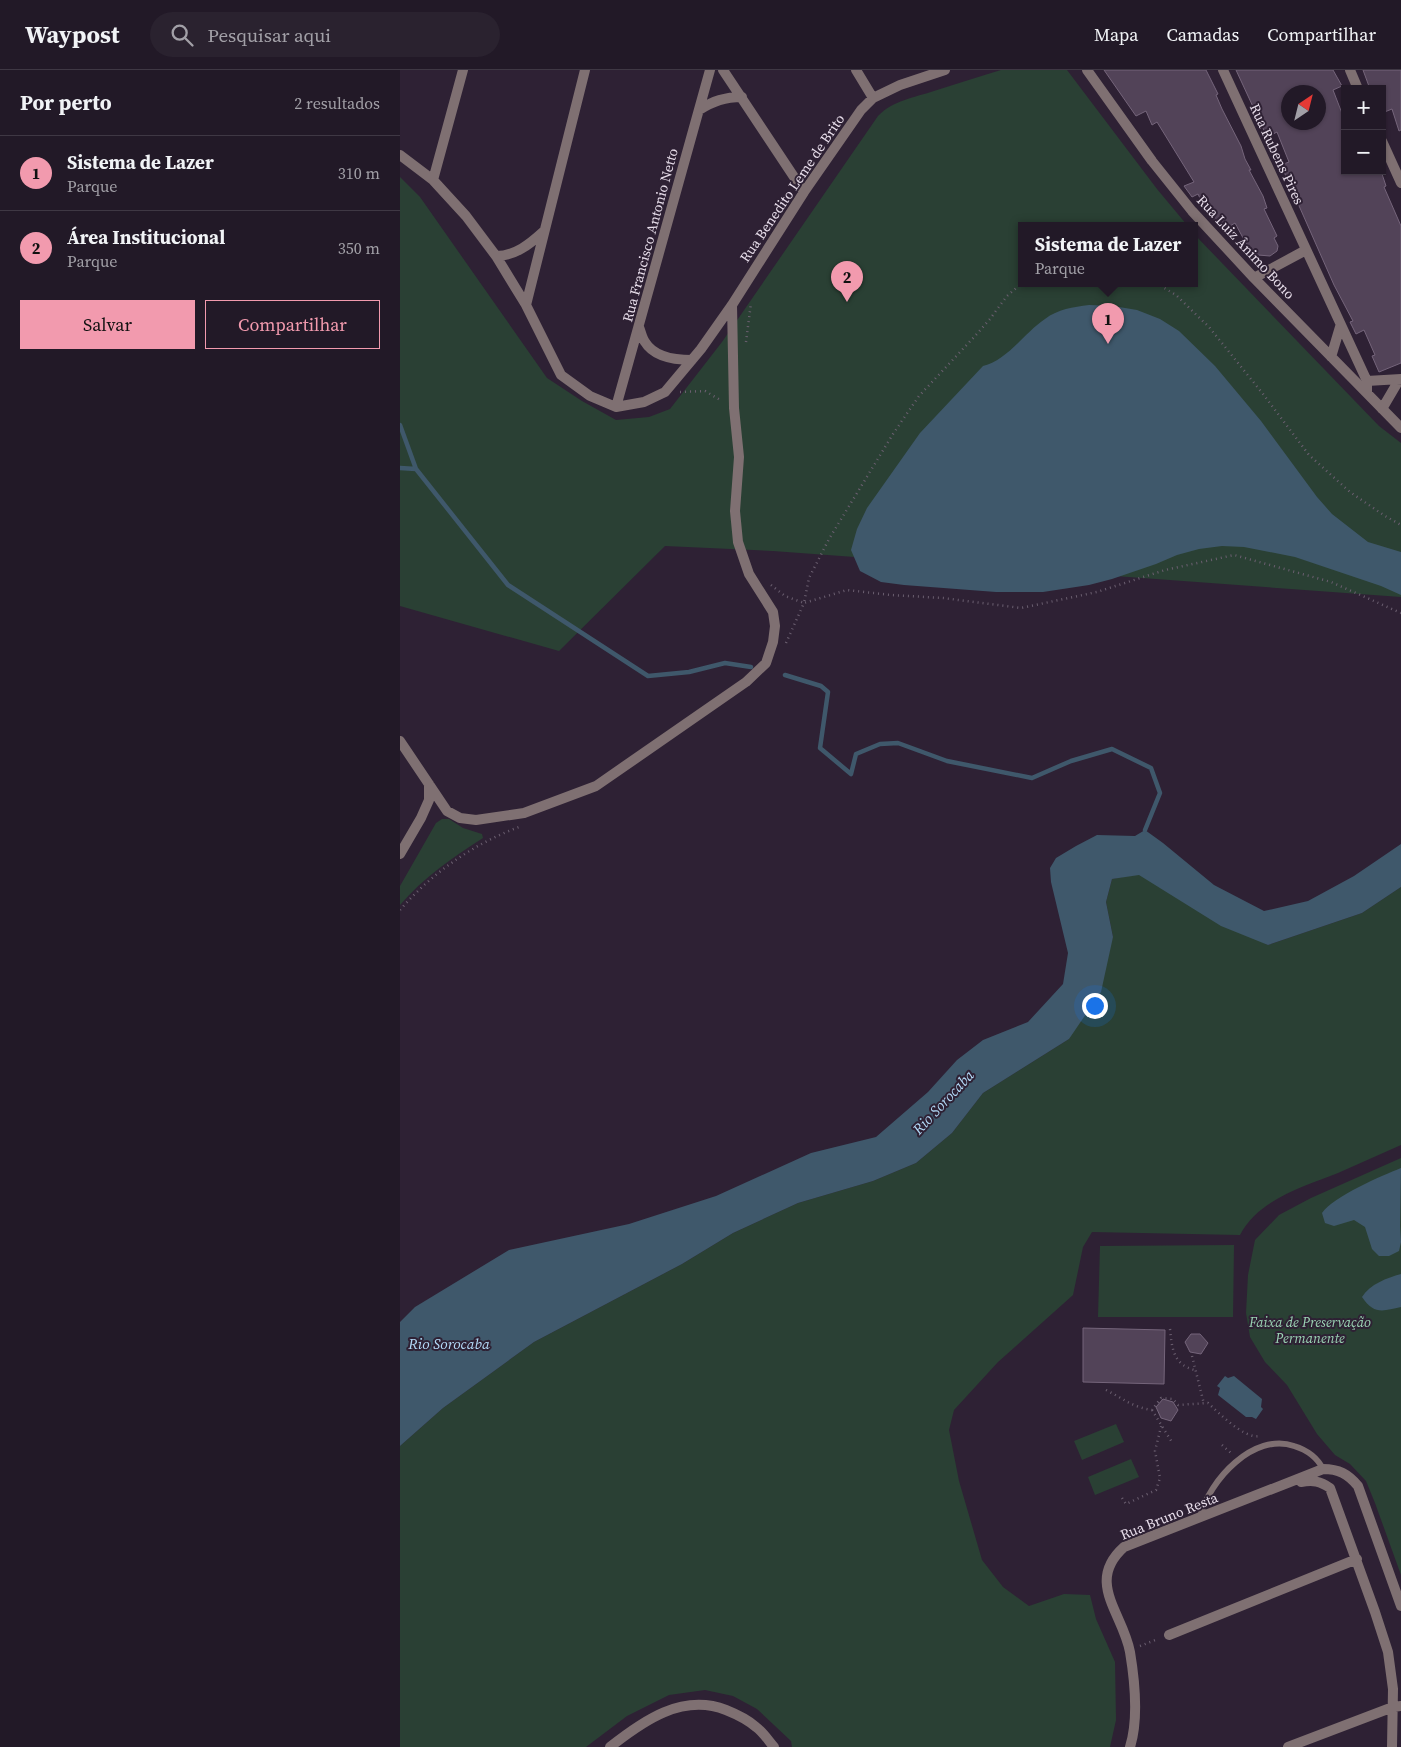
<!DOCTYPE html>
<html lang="pt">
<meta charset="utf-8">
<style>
:root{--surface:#221927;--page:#2a222f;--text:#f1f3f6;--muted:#a2a0a7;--line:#3f3844;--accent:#f29aae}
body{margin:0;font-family:"Source Serif 4",serif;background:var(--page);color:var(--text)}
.controls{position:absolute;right:15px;top:15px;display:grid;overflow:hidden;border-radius:0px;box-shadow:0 1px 4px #0004}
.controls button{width:45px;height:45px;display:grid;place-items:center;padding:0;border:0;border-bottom:1px solid var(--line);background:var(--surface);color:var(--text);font:25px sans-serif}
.compass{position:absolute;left:881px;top:15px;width:45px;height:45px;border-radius:50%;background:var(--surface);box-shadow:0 1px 4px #0004;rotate:35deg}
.you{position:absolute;left:694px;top:935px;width:18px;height:18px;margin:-12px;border:4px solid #fff;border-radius:50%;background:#1a73e8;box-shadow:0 0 0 8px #1a73e833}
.badge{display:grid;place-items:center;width:32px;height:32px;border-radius:50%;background:var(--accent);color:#111;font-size:16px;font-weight:700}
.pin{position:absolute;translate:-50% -41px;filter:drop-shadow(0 1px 2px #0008)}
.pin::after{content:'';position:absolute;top:26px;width:18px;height:15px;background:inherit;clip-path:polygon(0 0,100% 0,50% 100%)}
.popup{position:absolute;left:618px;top:152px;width:180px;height:65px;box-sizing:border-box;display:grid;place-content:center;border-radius:0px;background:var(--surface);filter:drop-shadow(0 1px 4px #0005);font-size:16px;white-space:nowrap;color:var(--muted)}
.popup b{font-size:19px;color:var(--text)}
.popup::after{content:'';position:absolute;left:50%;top:100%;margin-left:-10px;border:10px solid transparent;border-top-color:var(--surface)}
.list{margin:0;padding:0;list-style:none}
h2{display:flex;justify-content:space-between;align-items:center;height:65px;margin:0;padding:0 20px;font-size:21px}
h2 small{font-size:16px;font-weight:400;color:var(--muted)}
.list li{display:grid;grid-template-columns:32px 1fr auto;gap:15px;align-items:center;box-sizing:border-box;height:75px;padding:0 20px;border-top:1px solid var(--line)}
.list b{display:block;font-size:19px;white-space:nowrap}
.list p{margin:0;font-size:16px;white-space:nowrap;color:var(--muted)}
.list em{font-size:16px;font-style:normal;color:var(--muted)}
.actions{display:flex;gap:10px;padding:15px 20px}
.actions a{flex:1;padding:11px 0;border:1px solid var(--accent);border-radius:0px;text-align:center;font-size:18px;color:var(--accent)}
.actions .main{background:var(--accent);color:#111}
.icon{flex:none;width:28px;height:28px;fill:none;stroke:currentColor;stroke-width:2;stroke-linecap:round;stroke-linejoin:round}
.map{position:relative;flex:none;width:1001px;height:1677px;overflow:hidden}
header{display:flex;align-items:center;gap:30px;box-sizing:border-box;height:70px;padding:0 25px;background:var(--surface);border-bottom:1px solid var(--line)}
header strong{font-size:24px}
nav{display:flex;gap:28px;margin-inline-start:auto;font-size:18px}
.search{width:350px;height:45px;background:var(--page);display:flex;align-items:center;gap:12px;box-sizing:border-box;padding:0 18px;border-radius:28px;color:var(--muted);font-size:19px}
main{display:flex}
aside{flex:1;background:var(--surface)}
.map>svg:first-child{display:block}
</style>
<header>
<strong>Waypost</strong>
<div class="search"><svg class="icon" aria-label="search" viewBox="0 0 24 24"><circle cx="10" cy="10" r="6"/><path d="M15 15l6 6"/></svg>Pesquisar aqui</div>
<nav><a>Mapa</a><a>Camadas</a><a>Compartilhar</a></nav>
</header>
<main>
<aside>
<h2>Por perto<small>2 resultados</small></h2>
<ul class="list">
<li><span class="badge">1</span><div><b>Sistema de Lazer</b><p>Parque</p></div><em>310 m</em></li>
<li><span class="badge">2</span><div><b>Área Institucional</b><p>Parque</p></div><em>350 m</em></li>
</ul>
<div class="actions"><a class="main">Salvar</a><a>Compartilhar</a></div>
</aside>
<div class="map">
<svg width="1001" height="1677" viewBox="0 0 1001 1677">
<rect width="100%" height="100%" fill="#2e2134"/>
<path fill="#2a4034" d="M601,0H667L757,119L787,155H622V213H794V164L979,356L1001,373V527L373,481L265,476L159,581L0,536V107L20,127L147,308L182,331L216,350L249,347L270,339L322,272L478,46C494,30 513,28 534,21C556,14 578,7 601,0Z
M42,749H49L63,758L82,764L83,768C53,787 23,808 0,835V816L36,753Z
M739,804L770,823L868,875L962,843L1001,817V1075C980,1084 959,1094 938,1103C903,1117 859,1129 840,1165L692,1162L683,1177L673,1225L598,1292L554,1340L549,1360L559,1411L582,1490L603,1517L629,1536L664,1524L690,1525L696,1549L715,1592L716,1650L710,1677H392L391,1671L357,1639L333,1626L305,1620L269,1625L227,1646L186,1677H0V1376L43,1338L134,1272L282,1194L333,1163L398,1133L473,1111L516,1093L552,1063L583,1023L669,969L713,867L706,832L712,809Z
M1001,1088V1505L975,1433L966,1411L950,1394L935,1385L917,1364L887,1315L865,1292L850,1267L846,1243L848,1205L855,1170L879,1145L911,1128Z
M834,1175L833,1247H698L700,1176Z
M716,1354L724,1372L682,1390L674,1371Z
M731,1389L739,1407L695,1425L688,1407Z"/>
<path fill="#3f586b" d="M689,235L713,236L737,240L760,249L779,261L815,296L861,351L917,427L932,444L968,472L1001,482V525L981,516L895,487L844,477L822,476L799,479L777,485L756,494L712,509L689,515L643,522H596L504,515L481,512L460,501L451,480L457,459L467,438L520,363L583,296C608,290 624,263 645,249C658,239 673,237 689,235Z
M745,760L763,773L814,815L864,841L908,831L954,806L1001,774V817L962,843L868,875L821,856L739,805L712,809L706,832L713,867L701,922L669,969L583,1023L552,1063L516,1093L473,1111L398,1133L333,1163L282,1194L134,1272L43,1338L0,1376V1252L15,1237L109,1180L229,1154L316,1126L411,1083L476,1067L528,1022L557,990L583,970L628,952L663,914L668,883L651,812L650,798L656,788L676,776L697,765L735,766Z
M1001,1098L1000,1156L1001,1172L999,1181L989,1186H979L972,1179L965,1157L954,1150L934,1156L925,1153L922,1143C934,1126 981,1106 1001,1098Z
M1001,1204V1237C983,1241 974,1245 962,1227C970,1214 987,1208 1001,1204Z
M825,1306L828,1308L834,1306L862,1329L861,1337L863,1339L856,1349L852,1347H846L818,1325L820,1318L817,1316Z"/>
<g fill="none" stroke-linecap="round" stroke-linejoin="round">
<path stroke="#3f586b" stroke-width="4.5" d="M0,355L16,399
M0,398L16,399L108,515L248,606L289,602L325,593L351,597
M385,605L421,616L428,622L420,678L451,704L456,684L480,674L498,673L547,691L632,708L671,691L712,679L751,698L760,723L745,760"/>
</g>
<path fill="#524358" stroke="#75657b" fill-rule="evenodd" d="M704,0H806L818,24L816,25L822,39L841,76L845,89L851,100H849L863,126L867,138L864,139L877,166L874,168L878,176L877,181L870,186L858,185L849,179L835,153L823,160L806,141L798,124L792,127L784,116L794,112L757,52L752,55L746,41L736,46Z
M836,0H933L942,16L933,20L945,51V101H981L986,116L984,117L1001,156V293L979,302L972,286L975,285L964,260L956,264L950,252L953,251L934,215L881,95L889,92L877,62L867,67ZM888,22H918V52H888Z
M963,0H1001V60L999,61L992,39L982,43V19H970Z
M683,1258L765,1260L764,1314L683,1312Z
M791,1264H800L808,1273L801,1284L790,1282L785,1272Z
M763,1329L773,1332L778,1340L771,1351L761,1348L756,1337Z"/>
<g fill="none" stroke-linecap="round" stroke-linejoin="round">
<path stroke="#6b5f70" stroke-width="2.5" stroke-dasharray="1 4" stroke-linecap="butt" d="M756,213L776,225L809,257L863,324L909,385L950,422L985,446L1001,455
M346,272L351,233
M280,322L305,321L322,331
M371,515L385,526L404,533L409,508L429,469L493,364L519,326L575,266L590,249L607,226L622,213
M386,573L404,533L447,520L491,525L543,528L621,538L697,522L765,500L834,485L931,512L1001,543
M0,840C32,803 73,774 119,757
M770,1259C772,1278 773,1295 795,1300
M792,1286L804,1334
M706,1320C724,1329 732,1337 752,1340L761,1328L773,1329L778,1335L808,1333C819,1343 844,1369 859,1366
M752,1340L773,1374
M822,1375L831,1383L832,1382
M722,1428L726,1434L756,1420L760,1408L755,1381L762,1353
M740,1576L758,1569"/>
<path stroke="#7f7072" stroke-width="6" d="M800,1447C809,1410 854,1362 894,1376C907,1380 917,1387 923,1399"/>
<path stroke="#7f7072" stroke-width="10" d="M323,0L404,122
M456,0L473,28
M687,0L752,91L792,141L854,208L1001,358
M823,0L967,311V323
M950,0L958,19
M299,40C313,31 325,27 342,27
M982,71L1001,113
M0,85L33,110L66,146L96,186L126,235L161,305L190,326L216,337
M33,110L63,0
M96,186C115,186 130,174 143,162
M854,208L906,180
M126,235L185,0
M239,257C241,262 242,268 245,272C254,287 276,290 292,290
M931,287L940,257
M967,311L1001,309
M216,337L244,332L265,322L301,279L332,235L404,122L461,40L473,28L500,15L545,0
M216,337L310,0
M982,339L999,310
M0,671L47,741L60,748L76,750L124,743L196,716L346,612L366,593L373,572L375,556L373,542L349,504L338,472L335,441L339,387L334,338L332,235
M0,784L21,748L29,730V714
M901,1412C913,1410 920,1411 930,1418L975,1542L988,1582L993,1619L992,1677
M769,1565L957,1489
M210,1677C243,1651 282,1623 326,1640C336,1644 347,1649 356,1657C363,1662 368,1670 374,1677
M730,1677C739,1648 735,1612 730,1582C723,1543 685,1512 724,1477L923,1399C939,1399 948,1404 958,1416L1001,1536
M888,1677L993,1637L1001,1636"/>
</g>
<g text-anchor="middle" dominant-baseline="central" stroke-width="4" stroke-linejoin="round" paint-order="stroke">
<g font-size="14" fill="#e8deeb" stroke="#2e2134">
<text transform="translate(877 84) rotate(65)">Rua Rubens Pires</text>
<text transform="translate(392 118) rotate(-56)">Rua Benedito Leme de Brito</text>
<text transform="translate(250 165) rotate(-75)">Rua Francisco Antonio Netto</text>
<text transform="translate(846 177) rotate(47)">Rua Luiz Ânimo Bono</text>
<text transform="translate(769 1446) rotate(-22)">Rua Bruno Resta</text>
</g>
<g font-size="14" font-style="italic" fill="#9bd4b4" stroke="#2e2134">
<text x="910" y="1252">Faixa de Preservação<tspan x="910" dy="16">Permanente</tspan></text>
</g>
<g font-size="15" font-style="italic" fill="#b3daf8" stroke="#2e2134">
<text transform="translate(543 1032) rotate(-47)">Rio Sorocaba</text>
<text x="49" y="1273">Rio Sorocaba</text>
</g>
</g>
</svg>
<div class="controls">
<button>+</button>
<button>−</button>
</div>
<svg class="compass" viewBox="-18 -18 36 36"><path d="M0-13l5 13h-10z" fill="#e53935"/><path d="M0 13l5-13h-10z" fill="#a2a0a7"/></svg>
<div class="you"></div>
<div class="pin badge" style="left:708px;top:274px">1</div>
<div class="popup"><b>Sistema de Lazer</b>Parque</div>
<div class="pin badge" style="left:447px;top:232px">2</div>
</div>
</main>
